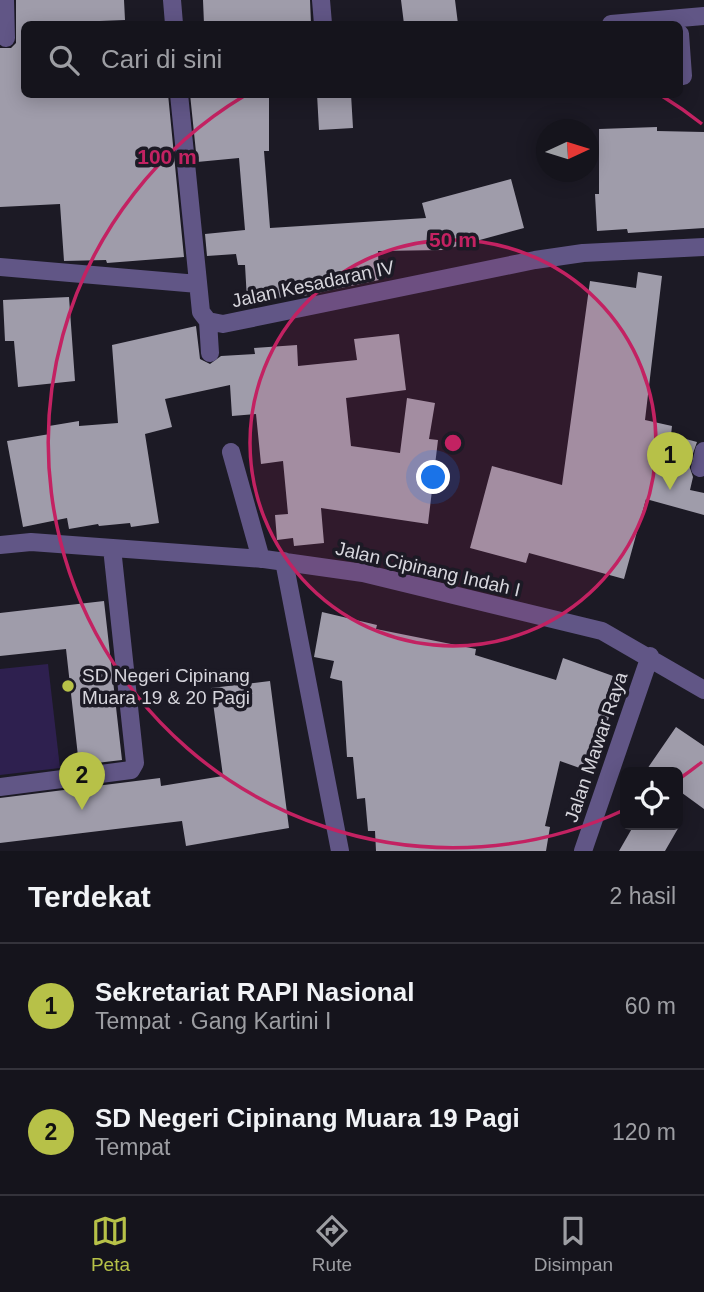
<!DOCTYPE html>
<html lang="id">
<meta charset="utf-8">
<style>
:root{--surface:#15141c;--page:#222129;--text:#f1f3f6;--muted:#9d9ea3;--line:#34333b;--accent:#b7c148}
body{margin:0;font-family:Arial,sans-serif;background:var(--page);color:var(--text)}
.controls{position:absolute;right:21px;bottom:21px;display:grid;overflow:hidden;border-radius:10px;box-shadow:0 4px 18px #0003}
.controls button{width:63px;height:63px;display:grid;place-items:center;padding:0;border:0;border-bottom:2px solid var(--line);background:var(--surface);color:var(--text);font:35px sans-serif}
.compass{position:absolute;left:536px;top:119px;width:63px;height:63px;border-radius:50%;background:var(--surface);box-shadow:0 4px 18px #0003;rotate:86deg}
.you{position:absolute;left:434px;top:478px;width:24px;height:24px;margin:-18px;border:5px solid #fff;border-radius:50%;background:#1a73e8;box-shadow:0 0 0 10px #1a73e833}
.badge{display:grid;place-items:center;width:46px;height:46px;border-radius:50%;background:var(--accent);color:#111;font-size:23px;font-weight:700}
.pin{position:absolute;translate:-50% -58px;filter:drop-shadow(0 2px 4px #0008)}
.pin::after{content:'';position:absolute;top:37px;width:24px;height:21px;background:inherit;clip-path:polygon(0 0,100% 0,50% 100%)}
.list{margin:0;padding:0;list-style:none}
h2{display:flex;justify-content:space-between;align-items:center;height:91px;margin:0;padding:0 28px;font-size:30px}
h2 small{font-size:23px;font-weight:400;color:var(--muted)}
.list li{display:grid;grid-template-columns:46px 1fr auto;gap:21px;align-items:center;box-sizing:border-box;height:126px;padding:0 28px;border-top:2px solid var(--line)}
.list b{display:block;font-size:26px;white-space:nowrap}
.list p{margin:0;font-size:23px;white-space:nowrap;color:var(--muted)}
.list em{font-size:23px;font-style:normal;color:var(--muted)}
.icon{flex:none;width:38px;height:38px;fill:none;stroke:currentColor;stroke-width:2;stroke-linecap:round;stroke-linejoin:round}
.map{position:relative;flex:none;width:704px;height:851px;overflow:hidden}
.search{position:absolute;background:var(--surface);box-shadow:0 4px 18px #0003;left:21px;right:21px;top:21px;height:77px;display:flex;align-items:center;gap:18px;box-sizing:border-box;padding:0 24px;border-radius:10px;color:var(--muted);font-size:26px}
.sheet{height:343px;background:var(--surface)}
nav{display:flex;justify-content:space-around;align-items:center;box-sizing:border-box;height:98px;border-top:2px solid var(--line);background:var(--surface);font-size:19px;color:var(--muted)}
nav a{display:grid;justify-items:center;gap:4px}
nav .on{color:var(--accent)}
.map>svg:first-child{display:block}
</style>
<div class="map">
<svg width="704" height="851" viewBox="0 0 704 851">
<rect width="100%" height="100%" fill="#1c1a25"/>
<path fill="#2e204f" d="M48,664L60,768L0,775V669Z"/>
<path fill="#9f9caa" d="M16,0H124L125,20L24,24V95L168,94L184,257L107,263L106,260L64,261L60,204L0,207V48H11L16,43Z
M203,0H310L311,24H204Z
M401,0H455L458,24H404Z
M190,94H269V151H264L270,228L426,218L422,203L511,179L524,228L443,250L378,251L379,280L303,296L247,300L245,265H238L236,254L207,256L205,234L245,230L239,158L197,162Z
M317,94H351L353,128L319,130Z
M657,127V131L704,132V228L628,233L627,229L597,231L595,194H599V129Z
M638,272L662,276L645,420L672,426L671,435L697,442L689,465L693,477L690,490L704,493V515L646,499L624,579L529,553L526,563L470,548L492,466L562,485L590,281L636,288Z
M69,297L75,381L18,387L14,341H5L3,300Z
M196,326L200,359L210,364L221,356L255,354L254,348L297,345L298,366L357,360L354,339L399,334L406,390L346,398L351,446L400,453L407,398L435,403L429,439L438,440L428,524L321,508L324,543L294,546L293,538L277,540L275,515L288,514L283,461L261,464L256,414L232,416L230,385L165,399L172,427L145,434L159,523L131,527L130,523L99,526L98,524L69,529L67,518L23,527L7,441L50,434L49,426L79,421V426L118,423L112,345Z
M104,601L122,760L79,765L66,649L0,656V613Z
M322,612L377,625L376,629L476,649L475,655L556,680L563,658L613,676L606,696L615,699L591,772L560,761L545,826L550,827L546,851H376L375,831H368L365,798L357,799L353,757H347L342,681L330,678L334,661L314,657Z
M270,681L289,828L186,846L182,821L0,843V798L160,778L161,786L223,776L211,688Z
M676,727L704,746V809L678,790V772H645Z
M634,825H680L665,851H619Z"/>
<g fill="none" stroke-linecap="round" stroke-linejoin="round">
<path stroke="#615686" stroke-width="18" d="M5,0L6,38
M172,0L174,24
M321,0L323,24
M611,24L704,16
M680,34L683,76
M179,94L201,312L208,321L223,324L535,260L583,253L704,247
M0,267L198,284
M208,321L210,353
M231,452L261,559
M700,468L704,451
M0,545L31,542L264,559L363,573L602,631L704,690
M284,561L340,851
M0,787L131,770L135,763L112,548
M583,851L650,656"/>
</g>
<circle cx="453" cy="443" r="203" fill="#c32262" fill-opacity=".12"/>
<g fill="none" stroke="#c32262" stroke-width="3.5">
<circle cx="453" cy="443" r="203"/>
<path d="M702 762A405 405 0 0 1 679 779M624 810A405 405 0 0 1 244 96M662 96A405 405 0 0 1 702 124"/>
</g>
<circle fill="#b7c148" stroke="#1c1a25" stroke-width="2.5" cx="68" cy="686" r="7"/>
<g text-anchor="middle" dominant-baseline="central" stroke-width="7" stroke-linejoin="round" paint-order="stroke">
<g font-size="19" fill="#d7d6dd" stroke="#1c1a25">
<text transform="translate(313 284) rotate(-12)">Jalan Kesadaran IV</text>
<text transform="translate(428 569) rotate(13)">Jalan Cipinang Indah I</text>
<text transform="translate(596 747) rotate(-71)">Jalan Mawar Raya</text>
</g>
<g font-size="19" fill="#d7d6dd" stroke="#1c1a25" text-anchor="start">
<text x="82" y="675">SD Negeri Cipinang<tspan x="82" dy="22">Muara 19 &amp; 20 Pagi</tspan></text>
</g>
</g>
<circle cx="453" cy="443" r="10" fill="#c32262" stroke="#1c1a25" stroke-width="3.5"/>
<g font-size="21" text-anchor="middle" font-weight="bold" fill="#c32262" stroke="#1c1a25" stroke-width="7" stroke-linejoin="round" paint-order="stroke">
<text x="167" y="164">100 m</text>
<text x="453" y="247">50 m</text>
</g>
</svg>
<div class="controls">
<button><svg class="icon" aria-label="locate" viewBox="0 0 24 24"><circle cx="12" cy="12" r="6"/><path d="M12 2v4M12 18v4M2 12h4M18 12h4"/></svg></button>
</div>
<svg class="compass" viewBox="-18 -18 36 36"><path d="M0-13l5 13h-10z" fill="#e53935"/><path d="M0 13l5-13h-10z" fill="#9d9ea3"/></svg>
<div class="you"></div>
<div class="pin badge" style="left:670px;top:490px">1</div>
<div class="pin badge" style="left:82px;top:810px">2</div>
<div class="search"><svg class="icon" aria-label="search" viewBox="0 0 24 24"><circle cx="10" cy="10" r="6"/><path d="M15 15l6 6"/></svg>Cari di sini</div>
</div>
<section class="sheet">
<h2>Terdekat<small>2 hasil</small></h2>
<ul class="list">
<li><span class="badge">1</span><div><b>Sekretariat RAPI Nasional</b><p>Tempat · Gang Kartini I</p></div><em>60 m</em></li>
<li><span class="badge">2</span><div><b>SD Negeri Cipinang Muara 19 Pagi</b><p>Tempat</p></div><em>120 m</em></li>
</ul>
</section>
<nav>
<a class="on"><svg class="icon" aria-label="map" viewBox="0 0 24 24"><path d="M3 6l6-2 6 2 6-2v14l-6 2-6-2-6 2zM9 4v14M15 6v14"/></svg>Peta</a>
<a><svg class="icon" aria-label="directions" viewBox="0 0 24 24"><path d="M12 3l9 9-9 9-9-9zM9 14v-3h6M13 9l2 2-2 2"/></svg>Rute</a>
<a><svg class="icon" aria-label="saved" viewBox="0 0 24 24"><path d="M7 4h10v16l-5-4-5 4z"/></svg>Disimpan</a>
</nav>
